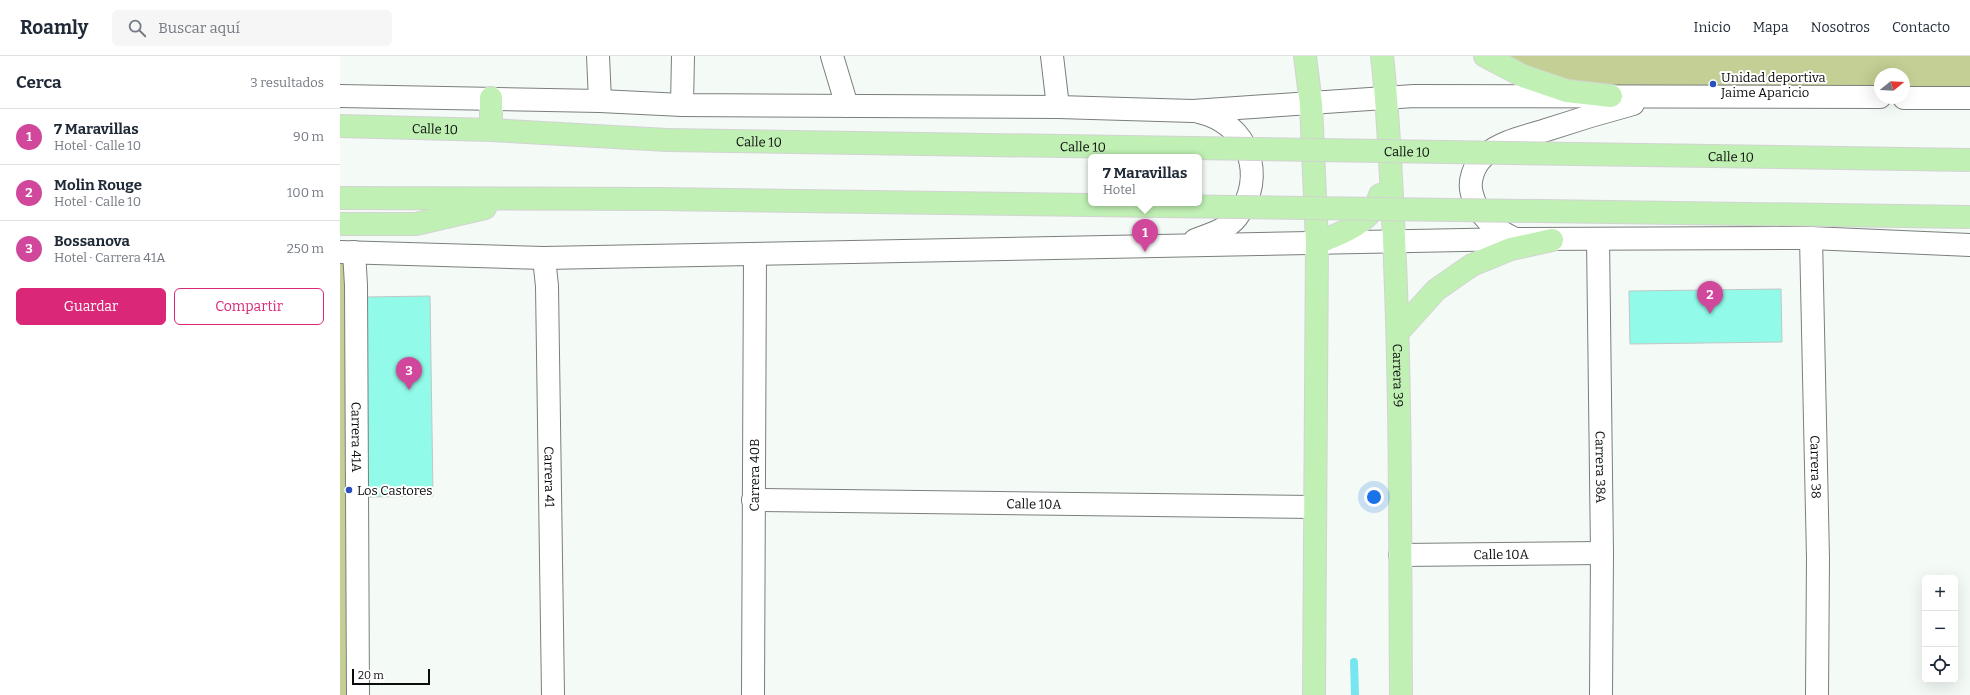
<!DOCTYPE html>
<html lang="es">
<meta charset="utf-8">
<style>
:root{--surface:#fff;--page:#f6f6f7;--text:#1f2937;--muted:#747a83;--line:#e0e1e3;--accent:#db2777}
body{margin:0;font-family:Bitter,serif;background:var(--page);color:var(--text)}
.controls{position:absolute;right:12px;bottom:12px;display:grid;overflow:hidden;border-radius:6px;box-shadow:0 4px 16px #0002}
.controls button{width:36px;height:36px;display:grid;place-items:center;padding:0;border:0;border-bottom:1px solid var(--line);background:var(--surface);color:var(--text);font:20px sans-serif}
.compass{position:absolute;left:1534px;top:12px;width:36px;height:36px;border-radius:50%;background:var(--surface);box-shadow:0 4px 16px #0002;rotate:72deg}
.scale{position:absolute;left:12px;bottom:10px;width:78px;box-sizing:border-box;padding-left:4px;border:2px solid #0a0c0b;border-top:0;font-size:11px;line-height:14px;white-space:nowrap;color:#0a0c0b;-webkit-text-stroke:3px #fff;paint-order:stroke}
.you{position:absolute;left:1034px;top:441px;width:14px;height:14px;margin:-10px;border:3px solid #fff;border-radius:50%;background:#1a73e8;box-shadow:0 0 0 6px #1a73e833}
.badge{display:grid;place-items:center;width:26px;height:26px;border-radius:50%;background:var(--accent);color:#fff;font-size:13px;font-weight:700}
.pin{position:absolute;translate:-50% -33px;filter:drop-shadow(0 1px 2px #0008)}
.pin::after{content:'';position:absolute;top:21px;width:14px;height:12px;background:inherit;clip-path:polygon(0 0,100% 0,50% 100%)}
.popup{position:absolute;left:748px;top:98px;width:114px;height:52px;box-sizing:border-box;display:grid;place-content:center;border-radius:6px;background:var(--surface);filter:drop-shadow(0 1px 3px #0005);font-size:13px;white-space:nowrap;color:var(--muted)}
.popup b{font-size:15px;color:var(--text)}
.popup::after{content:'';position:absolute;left:50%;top:100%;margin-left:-8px;border:8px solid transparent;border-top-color:var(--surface)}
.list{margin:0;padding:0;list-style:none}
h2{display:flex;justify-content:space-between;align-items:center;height:52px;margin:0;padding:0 16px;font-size:17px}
h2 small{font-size:13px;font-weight:400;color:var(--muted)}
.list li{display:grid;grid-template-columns:26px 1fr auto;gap:12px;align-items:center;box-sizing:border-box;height:56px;padding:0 16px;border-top:1px solid var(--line)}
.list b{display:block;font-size:15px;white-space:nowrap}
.list p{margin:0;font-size:13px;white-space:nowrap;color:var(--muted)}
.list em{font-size:13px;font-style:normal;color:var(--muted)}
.actions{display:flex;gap:8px;padding:12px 16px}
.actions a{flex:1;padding:9px 0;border:1px solid var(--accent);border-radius:6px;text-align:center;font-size:14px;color:var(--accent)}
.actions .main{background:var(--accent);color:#fff}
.icon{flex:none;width:22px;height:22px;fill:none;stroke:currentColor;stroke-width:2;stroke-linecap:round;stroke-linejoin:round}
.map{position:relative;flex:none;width:1630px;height:639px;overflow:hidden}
header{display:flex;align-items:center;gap:24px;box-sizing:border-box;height:56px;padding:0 20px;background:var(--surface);border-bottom:1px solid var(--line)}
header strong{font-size:19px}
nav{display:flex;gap:22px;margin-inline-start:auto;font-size:14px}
.search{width:280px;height:36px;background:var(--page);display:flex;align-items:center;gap:10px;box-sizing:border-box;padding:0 14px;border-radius:6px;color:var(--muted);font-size:15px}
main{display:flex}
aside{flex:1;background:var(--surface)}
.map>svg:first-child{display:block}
</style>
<header>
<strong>Roamly</strong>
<div class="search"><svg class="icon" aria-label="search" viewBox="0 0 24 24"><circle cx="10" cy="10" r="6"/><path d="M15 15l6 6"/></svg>Buscar aquí</div>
<nav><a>Inicio</a><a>Mapa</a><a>Nosotros</a><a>Contacto</a></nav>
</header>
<main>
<aside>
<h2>Cerca<small>3 resultados</small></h2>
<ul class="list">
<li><span class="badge" style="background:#d1479c">1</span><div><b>7 Maravillas</b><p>Hotel · Calle 10</p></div><em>90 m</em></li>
<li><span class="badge" style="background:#d1479c">2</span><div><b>Molin Rouge</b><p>Hotel · Calle 10</p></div><em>100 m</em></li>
<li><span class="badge" style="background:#d1479c">3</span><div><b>Bossanova</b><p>Hotel · Carrera 41A</p></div><em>250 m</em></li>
</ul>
<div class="actions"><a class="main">Guardar</a><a>Compartir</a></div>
</aside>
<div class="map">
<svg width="1630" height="639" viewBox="0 0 1630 639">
<rect width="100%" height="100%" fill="#f4faf6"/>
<path fill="#c3cf94" d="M1145,0H1630V42H1564V18H1540V41L1271,40Z
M0,196H14L18,639H0Z"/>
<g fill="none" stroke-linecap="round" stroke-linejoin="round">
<path stroke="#78e6ef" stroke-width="8" d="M1014,606L1015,639"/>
</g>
<path fill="#92fae8" stroke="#c0c7c5" d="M1441,233L1442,286L1290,288L1289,235Z
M90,240L93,440L27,441L24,241Z"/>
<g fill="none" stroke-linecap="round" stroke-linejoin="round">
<defs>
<g id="minor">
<path d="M258,0L260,45"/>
<path d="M492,0L507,50"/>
<path d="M712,0L718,51"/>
<path d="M0,40L260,45L342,49L718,51L853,55L1074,40L1540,41"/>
<path d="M1564,42H1630"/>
<path d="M342,49L343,0"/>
<path id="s1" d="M1471,182L1478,502L1477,639"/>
<path d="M1175,183C1156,174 1137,159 1132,138C1128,125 1134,109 1144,100C1160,86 1183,81 1203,75C1233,65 1263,56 1293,48"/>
<path id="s2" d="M1258,183L1262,497L1261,639"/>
<path d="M855,184C869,179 888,173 897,161C928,120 908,67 859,56"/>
<path d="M0,196L204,202L1175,183L1471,182L1630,189"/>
<path id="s3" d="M14,196L16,229L18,639"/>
<path id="s4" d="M204,202L207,230L213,639"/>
<path id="s5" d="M413,444L974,451"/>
<path id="s6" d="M1060,499L1262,497"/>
<path id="s7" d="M413,639L415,199"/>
</g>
<g id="major">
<path d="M965,0L971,48L977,187L974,639"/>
<path id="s8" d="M1042,0C1049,61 1051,122 1054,183C1061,335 1060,487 1061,639"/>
<path d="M1145,0L1183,20L1227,35L1271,40"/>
<path d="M151,42V74"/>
<path id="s9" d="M0,70L151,74L327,84"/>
<path d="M0,142L320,143"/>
<path d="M0,168H76L145,152"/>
<path d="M977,187C1000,178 1033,166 1040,139"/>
<path d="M1058,276L1096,234L1132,209L1171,193L1212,184"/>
</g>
</defs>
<use href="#minor" stroke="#7a7f7c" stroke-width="24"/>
<use href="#major" stroke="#d3d3d3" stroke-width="24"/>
<use href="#minor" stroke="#fff" stroke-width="22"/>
<use href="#major" stroke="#c0f0b3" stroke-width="22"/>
<defs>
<g id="major-bridge">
<path id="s10" d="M327,84L1630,104"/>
<path d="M320,143L1630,161"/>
</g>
</defs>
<use href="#major-bridge" stroke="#d3d3d3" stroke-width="24" stroke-linecap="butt"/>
<use href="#major-bridge" stroke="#c0f0b3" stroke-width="22"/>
</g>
<g fill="#2b4fbf" stroke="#fff" stroke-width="1.5">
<circle cx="1373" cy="28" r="4"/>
<circle cx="9" cy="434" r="4"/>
</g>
<g text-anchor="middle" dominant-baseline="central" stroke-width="4" stroke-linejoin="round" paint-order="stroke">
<g font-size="13" fill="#0a0c0b" stroke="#fff" text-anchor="start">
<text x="1381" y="21">Unidad deportiva<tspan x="1381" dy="15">Jaime Aparicio</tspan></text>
<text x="17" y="434">Los Castores</text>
</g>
<g font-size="13" fill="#0a0c0b" stroke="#fff">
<text stroke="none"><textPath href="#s9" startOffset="95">Calle 10</textPath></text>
<text stroke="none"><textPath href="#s10" startOffset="92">Calle 10</textPath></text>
<text stroke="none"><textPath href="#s10" startOffset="416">Calle 10</textPath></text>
<text stroke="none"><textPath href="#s10" startOffset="740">Calle 10</textPath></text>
<text stroke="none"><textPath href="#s10" startOffset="1064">Calle 10</textPath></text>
<text stroke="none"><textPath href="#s8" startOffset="320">Carrera 39</textPath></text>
<text stroke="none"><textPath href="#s3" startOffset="185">Carrera 41A</textPath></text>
<text stroke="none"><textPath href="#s2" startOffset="228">Carrera 38A</textPath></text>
<text stroke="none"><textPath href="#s1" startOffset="229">Carrera 38</textPath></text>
<text stroke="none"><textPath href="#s7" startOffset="220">Carrera 40B</textPath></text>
<text stroke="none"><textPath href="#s4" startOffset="219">Carrera 41</textPath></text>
<text stroke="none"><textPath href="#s5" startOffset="281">Calle 10A</textPath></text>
<text stroke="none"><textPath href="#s6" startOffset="101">Calle 10A</textPath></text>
</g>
</g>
</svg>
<div class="controls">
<button>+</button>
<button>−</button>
<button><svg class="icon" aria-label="locate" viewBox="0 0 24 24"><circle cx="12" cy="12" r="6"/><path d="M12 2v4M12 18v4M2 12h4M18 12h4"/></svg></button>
</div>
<svg class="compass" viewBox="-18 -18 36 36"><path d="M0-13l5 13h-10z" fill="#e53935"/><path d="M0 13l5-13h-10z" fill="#747a83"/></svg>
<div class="scale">20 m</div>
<div class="you"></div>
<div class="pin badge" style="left:805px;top:196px;background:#d1479c">1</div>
<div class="popup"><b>7 Maravillas</b>Hotel</div>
<div class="pin badge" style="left:1370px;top:258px;background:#d1479c">2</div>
<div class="pin badge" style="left:69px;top:334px;background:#d1479c">3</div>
</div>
</main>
